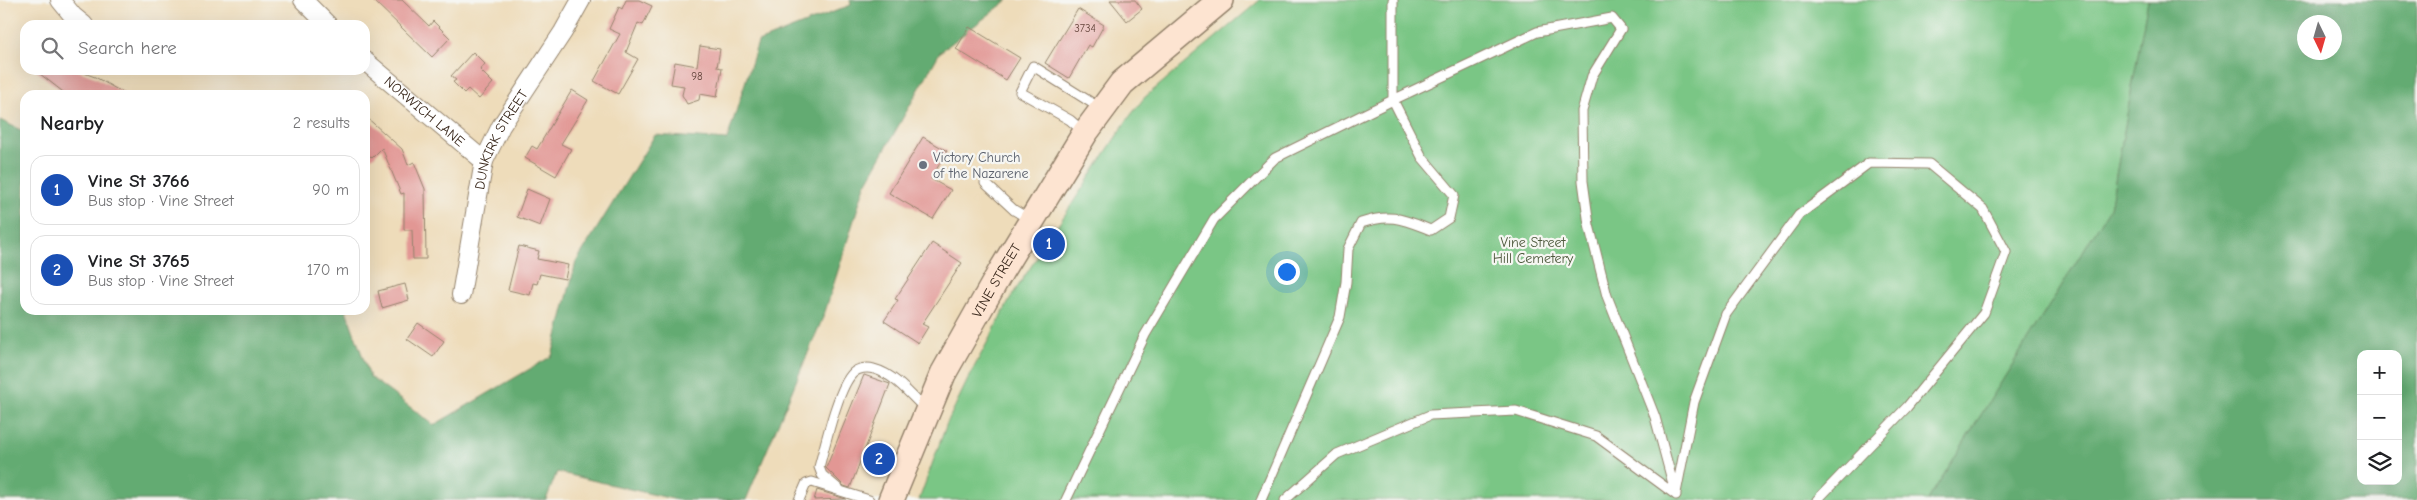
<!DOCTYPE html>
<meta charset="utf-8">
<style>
:root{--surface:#fff;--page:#f6f6f6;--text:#202124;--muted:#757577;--line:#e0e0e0;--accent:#c8321e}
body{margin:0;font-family:"Comic Neue",sans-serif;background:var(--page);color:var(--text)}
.controls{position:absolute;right:15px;bottom:15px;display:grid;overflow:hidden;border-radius:10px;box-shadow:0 5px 20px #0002}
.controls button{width:45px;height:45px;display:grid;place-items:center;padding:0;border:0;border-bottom:1px solid var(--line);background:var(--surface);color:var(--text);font:25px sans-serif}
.compass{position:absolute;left:2297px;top:15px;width:45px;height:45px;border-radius:50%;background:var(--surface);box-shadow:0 5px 20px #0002;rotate:175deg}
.you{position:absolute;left:1286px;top:271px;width:18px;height:18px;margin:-12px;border:4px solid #fff;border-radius:50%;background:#1a73e8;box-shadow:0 0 0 8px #1a73e833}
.badge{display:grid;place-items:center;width:32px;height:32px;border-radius:50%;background:var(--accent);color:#fff;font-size:16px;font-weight:700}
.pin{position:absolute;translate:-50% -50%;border:2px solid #fff;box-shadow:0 1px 5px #0006}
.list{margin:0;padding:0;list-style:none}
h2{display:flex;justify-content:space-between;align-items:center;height:65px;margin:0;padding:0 20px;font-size:21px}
h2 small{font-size:16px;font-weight:400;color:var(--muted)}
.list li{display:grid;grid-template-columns:32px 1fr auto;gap:15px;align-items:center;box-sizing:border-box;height:70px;margin:0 10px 10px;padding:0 10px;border:1px solid var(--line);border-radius:15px}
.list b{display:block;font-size:19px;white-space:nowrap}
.list p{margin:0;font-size:16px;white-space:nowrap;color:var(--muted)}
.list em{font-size:16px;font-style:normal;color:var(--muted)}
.icon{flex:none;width:28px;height:28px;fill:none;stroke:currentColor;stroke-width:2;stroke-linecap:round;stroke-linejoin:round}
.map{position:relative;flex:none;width:2417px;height:500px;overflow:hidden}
.search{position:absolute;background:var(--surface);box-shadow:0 5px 20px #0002;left:20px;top:20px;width:350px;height:55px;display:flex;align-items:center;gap:12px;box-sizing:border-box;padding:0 18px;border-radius:15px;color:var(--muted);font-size:19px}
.panel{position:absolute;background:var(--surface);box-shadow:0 5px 20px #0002;left:20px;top:90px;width:350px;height:225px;border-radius:15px}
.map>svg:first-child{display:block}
</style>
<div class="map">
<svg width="2417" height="500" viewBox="0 0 2417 500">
<rect width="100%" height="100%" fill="#f6f6f2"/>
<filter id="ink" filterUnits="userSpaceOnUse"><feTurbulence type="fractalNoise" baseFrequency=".02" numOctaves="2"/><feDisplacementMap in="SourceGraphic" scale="10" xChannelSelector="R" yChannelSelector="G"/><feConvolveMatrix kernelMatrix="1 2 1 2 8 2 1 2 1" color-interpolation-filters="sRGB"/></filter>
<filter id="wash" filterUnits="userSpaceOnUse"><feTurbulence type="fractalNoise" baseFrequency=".0096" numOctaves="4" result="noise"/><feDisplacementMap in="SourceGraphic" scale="20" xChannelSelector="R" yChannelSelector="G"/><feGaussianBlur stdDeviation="1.12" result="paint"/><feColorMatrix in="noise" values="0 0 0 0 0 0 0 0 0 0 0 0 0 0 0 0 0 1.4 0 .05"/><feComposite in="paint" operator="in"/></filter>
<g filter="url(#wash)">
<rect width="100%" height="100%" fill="#eedcba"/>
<path fill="#7ac685" stroke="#5a7852" d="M1260,0H2148L2110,208L1928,500H919L947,423L970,375L1013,294L1127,120L1144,98Z"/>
<path fill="#63ab72" stroke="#4f6a48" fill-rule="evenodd" d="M850,0H1008L940,52L865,185L824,315L746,500H677L557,472L546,500H0V120L25,132V310H346L370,377L434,425L552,356L576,262L655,135L727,140L758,42L851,5Z
M2148,0H2417V500H1928L2110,208ZM2304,22H2334V52H2304ZM2361,354H2398V481H2361Z"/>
<g id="blocks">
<path fill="#e29794" d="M373,0H402L429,26L433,21L450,38L432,57Z
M626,0H639L652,6L643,25L638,23L626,52L638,59L618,94L594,81L620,34L609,29L619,7L622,9Z
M1110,0H1135L1142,9L1127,21Z
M1078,9L1104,25L1092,47L1088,45L1069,78L1045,63Z
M969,27L1020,58L1006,80L956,49Z
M700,46L720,49L717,67L722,68L717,97L700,94L699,100L687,104L682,95L684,86L671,84L675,62L697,66Z
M473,52L485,64L480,70L493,83L479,99L468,89L464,93L453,82L456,80L451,76Z
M35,70H76L95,77L127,95H67Z
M572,90L588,100L561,144L571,149L556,176L525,158L532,146L537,149Z
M365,116L402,149L408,165L414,162L425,189L426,259H413L412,230H404V193L401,194L382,148L372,158L365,151Z
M923,137L947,151L931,179L951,190L933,219L889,193Z
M527,189L550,199L540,226L517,217Z
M932,243L962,263L922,324L928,327L918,343L884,321L898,300L895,299Z
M519,246L539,251L537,259L568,265L565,279L540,274L537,284L533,283L530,295L508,290Z
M405,284L409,300L382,308L378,291Z
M418,323L444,341L433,357L407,339Z
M864,375L890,384L850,488L844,486L826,468Z
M817,490L846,499L814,500Z"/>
</g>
</g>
<g filter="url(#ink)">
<use href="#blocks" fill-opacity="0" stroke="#94836c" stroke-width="1"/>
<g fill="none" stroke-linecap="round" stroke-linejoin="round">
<defs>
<path id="lane" d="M1085,133L1070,120L1020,92L1033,66L1100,108
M985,183L1014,210L1031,220
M841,491L822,475L819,467C825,446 838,387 853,373C858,368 867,367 874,369C894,374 911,395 925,409
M1676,493L1694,402L1726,314L1799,215L1869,163L1929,164L1983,209L2006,252L1984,313L1907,407L1817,500
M799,500L806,484L812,482L869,500
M1066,500L1145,335L1214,219L1275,158L1393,100V0
M1261,500L1340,317L1346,282L1348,249L1361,223C1391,213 1402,219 1431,230L1449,218L1454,195L1422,157L1393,100L1537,32L1612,18L1621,29L1592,76L1582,111L1583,181L1589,225L1607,296L1655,417L1676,495
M1285,500L1337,454L1430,415L1516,411L1596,436L1676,495"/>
<g id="street">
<path d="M60,0L73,16L84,25"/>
<path d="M303,0L328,25"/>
<path id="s1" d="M365,61L484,161"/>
<path id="s2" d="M461,295L484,161L501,126L563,32L581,0"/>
</g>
<g id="secondary">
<path id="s3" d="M891,500L943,374L1001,271L1085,133L1122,83L1221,0"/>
</g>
</defs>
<use href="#lane" stroke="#94836c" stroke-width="11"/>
<use href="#street" stroke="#94836c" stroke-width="20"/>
<use href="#secondary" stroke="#94836c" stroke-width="28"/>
<use href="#lane" stroke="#fff" stroke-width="9"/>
<use href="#street" stroke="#fff" stroke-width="18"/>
<use href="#secondary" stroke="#fde4d1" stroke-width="25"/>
</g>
</g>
<circle fill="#6b7280" stroke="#f6f6f2" stroke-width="2" cx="923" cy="165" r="5"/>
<g text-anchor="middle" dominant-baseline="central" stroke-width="4.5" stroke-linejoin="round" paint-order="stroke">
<g font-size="11" fill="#65453c">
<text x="1085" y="28">3734</text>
<text x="697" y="76">98</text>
</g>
<g font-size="14" fill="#3b2a1e" stroke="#f6f6f2">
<text stroke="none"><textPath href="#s1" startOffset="78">NORWICH LANE</textPath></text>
<text stroke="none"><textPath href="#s2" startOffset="162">DUNKIRK STREET</textPath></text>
<text stroke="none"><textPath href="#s3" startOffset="244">VINE STREET</textPath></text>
</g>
<g font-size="14" fill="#5b616d" stroke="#f6f6f2" text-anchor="start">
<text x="933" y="157">Victory Church<tspan x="933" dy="16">of the Nazarene</tspan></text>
</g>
<g font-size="14" fill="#4e593d" stroke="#f6f6f2">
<text x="1533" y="242">Vine Street<tspan x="1533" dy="16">Hill Cemetery</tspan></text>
</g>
</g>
</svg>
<div class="controls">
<button>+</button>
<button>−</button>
<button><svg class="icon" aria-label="layers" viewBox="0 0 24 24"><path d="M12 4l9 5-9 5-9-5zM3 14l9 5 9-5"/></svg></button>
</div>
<svg class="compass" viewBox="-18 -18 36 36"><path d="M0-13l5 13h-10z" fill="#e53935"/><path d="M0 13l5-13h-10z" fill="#757577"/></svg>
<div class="you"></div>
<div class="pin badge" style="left:1049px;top:244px;background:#1a4fb4">1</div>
<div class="pin badge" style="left:879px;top:459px;background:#1a4fb4">2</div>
<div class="search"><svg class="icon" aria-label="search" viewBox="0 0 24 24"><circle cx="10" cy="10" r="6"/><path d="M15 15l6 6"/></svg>Search here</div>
<section class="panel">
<h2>Nearby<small>2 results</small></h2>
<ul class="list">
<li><span class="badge" style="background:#1a4fb4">1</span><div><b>Vine St 3766</b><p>Bus stop · Vine Street</p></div><em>90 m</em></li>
<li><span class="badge" style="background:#1a4fb4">2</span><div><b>Vine St 3765</b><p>Bus stop · Vine Street</p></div><em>170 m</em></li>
</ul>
</section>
</div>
